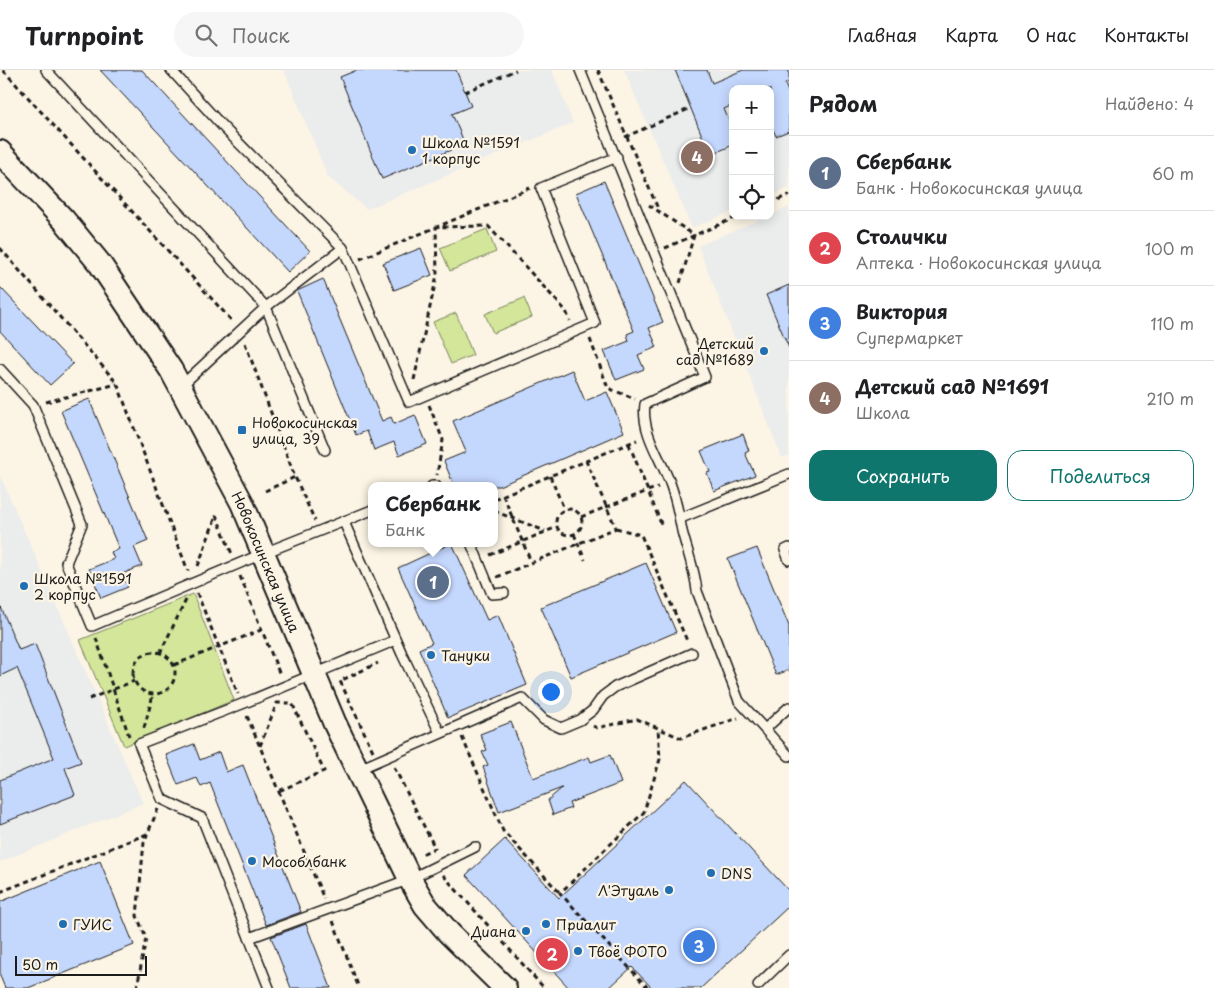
<!DOCTYPE html>
<html lang="ru">
<meta charset="utf-8">
<style>
:root{--surface:#fff;--page:#f6f6f6;--text:#202124;--muted:#757577;--line:#e0e0e0;--accent:#0f766e}
body{margin:0;font-family:"Playpen Sans",sans-serif;background:var(--page);color:var(--text)}
.controls{position:absolute;right:15px;top:15px;display:grid;overflow:hidden;border-radius:10px;box-shadow:0 2px 12px #0003}
.controls button{width:45px;height:45px;display:grid;place-items:center;padding:0;border:0;border-bottom:1px solid var(--line);background:var(--surface);color:var(--text);font:25px sans-serif}
.scale{position:absolute;left:15px;bottom:12px;width:132px;box-sizing:border-box;padding-left:5px;border:2px solid #1c1c1c;border-top:0;font-size:14px;line-height:18px;white-space:nowrap;color:#1c1c1c;-webkit-text-stroke:4px #fcf5e5;paint-order:stroke}
.you{position:absolute;left:550px;top:621px;width:18px;height:18px;margin:-12px;border:4px solid #fff;border-radius:50%;background:#1a73e8;box-shadow:0 0 0 8px #1a73e833}
.badge{display:grid;place-items:center;width:32px;height:32px;border-radius:50%;background:var(--accent);color:#fff;font-size:16px;font-weight:700}
.pin{position:absolute;translate:-50% -50%;border:2px solid #fff;box-shadow:0 1px 5px #0006}
.popup{position:absolute;left:368px;top:412px;width:130px;height:65px;box-sizing:border-box;display:grid;place-content:center;border-radius:10px;background:var(--surface);filter:drop-shadow(0 1px 4px #0005);font-size:16px;white-space:nowrap;color:var(--muted)}
.popup b{font-size:19px;color:var(--text)}
.popup::after{content:'';position:absolute;left:50%;top:100%;margin-left:-10px;border:10px solid transparent;border-top-color:var(--surface)}
.list{margin:0;padding:0;list-style:none}
h2{display:flex;justify-content:space-between;align-items:center;height:65px;margin:0;padding:0 20px;font-size:21px}
h2 small{font-size:16px;font-weight:400;color:var(--muted)}
.list li{display:grid;grid-template-columns:32px 1fr auto;gap:15px;align-items:center;box-sizing:border-box;height:75px;padding:0 20px;border-top:1px solid var(--line)}
.list b{display:block;font-size:19px;white-space:nowrap}
.list p{margin:0;font-size:16px;white-space:nowrap;color:var(--muted)}
.list em{font-size:16px;font-style:normal;color:var(--muted)}
.actions{display:flex;gap:10px;padding:15px 20px}
.actions a{flex:1;padding:11px 0;border:1px solid var(--accent);border-radius:15px;text-align:center;font-size:18px;color:var(--accent)}
.actions .main{background:var(--accent);color:#fff}
.icon{flex:none;width:28px;height:28px;fill:none;stroke:currentColor;stroke-width:2;stroke-linecap:round;stroke-linejoin:round}
.map{position:relative;flex:none;width:789px;height:918px;overflow:hidden}
header{display:flex;align-items:center;gap:30px;box-sizing:border-box;height:70px;padding:0 25px;background:var(--surface);border-bottom:1px solid var(--line)}
header strong{font-size:24px}
nav{display:flex;gap:28px;margin-inline-start:auto;font-size:18px}
.search{width:350px;height:45px;background:var(--page);display:flex;align-items:center;gap:12px;box-sizing:border-box;padding:0 18px;border-radius:28px;color:var(--muted);font-size:19px}
main{display:flex}
aside{flex:1;background:var(--surface)}
.map>svg:first-child{display:block}
</style>
<header>
<strong>Turnpoint</strong>
<div class="search"><svg class="icon" aria-label="search" viewBox="0 0 24 24"><circle cx="10" cy="10" r="6"/><path d="M15 15l6 6"/></svg>Поиск</div>
<nav><a>Главная</a><a>Карта</a><a>О нас</a><a>Контакты</a></nav>
</header>
<main>
<div class="map">
<svg width="789" height="918" viewBox="0 0 789 918">
<rect width="100%" height="100%" fill="#fcf5e5"/>
<filter id="ink" filterUnits="userSpaceOnUse"><feTurbulence type="fractalNoise" baseFrequency=".02" numOctaves="2"/><feDisplacementMap in="SourceGraphic" scale="10" xChannelSelector="R" yChannelSelector="G"/><feConvolveMatrix kernelMatrix="1 2 1 2 8 2 1 2 1" color-interpolation-filters="sRGB"/></filter>
<g filter="url(#ink)">
<path fill="#ebecec" d="M284,0H552L573,53L367,139L328,107Z
M624,0H789V118L770,126V19H733V141L692,158Z
M789,137V385L782,388L698,176Z
M0,405L143,733L0,792Z"/>
<path fill="#d3e69a" stroke="#78815b" d="M487,159L496,182L450,201L440,178Z
M524,228L532,247L493,263L485,244Z
M456,243L473,285L451,294L433,252Z
M193,524L234,630L124,676L80,570Z"/>
<path fill="#c4d7fd" stroke="#1c1c1c" d="M100,0H142L310,181L288,202Z
M357,0H456L471,36L452,44L465,74L382,109L340,7Z
M675,0H707L712,13L743,0H789V12L785,14L789,24V61L776,66L770,53V19H733V35L724,39L733,60V75L710,85Z
M604,111L663,252L649,258L657,277L638,285L644,299L616,310L604,281L629,271L627,264L634,261L576,123Z
M421,178L432,205L394,220L383,193Z
M323,209L382,351L391,347L394,354L415,345L427,374L399,385L394,372L374,380L367,361L356,365L297,221Z
M789,215V278L766,225Z
M0,217L73,294L50,315L0,261Z
M572,300L585,331L607,322L624,362L499,416H454L444,391L466,382L453,351Z
M89,329L148,471L134,477L142,496L122,504L128,517L101,528L89,499L114,489L111,482L119,479L61,341Z
M743,364L749,381L745,383L755,405L714,421L707,403L710,402L701,381Z
M452,473L487,550L498,545L527,615L448,648L419,579L432,573L398,498Z
M757,478L789,556V600L776,605L728,489Z
M646,493L676,562L571,607L541,537Z
M0,535L19,580L35,574L81,692L65,698L75,725L0,754V710L54,688L17,598L0,606Z
M511,652L533,708L589,687L591,692L610,685L621,713L569,733L571,738L553,745L548,730L562,718L499,742L483,697L488,695L482,682L487,680L480,664Z
M194,674L200,690L219,682L226,702L243,695L301,842L266,855L210,713L201,717L197,708L178,715L166,685Z
M686,710L789,821V836L701,918H652L632,897L609,918H569L466,805L505,769L559,828Z
M100,791L134,875L28,918H5L0,906V832Z
M306,854L331,918H291L271,867Z"/>
<g fill="none" stroke-linecap="round" stroke-linejoin="round">
<defs>
<path id="service" d="M46,0L266,237L325,380
M171,0L224,58L343,178L409,332L595,253L541,118L617,87
M580,0L705,307L645,334C641,362 660,387 670,413C676,429 679,445 682,461C687,481 695,500 697,521L739,631L789,686
M0,299L33,335L82,454L66,493L92,556L264,483L372,440
M181,316L266,237L343,178
M432,416H436
M681,448L789,404
M344,452L402,584L440,663
M471,473L492,524L504,523
M789,478L785,480L789,490
M765,659L789,637
M357,700L522,628L544,650L561,658L580,650L593,640L603,626L615,617L692,583
M249,868L410,809L475,777
M758,915L789,885
M269,918L202,748L162,729L139,674L242,634L396,570"/>
<g id="tertiary">
<path id="s1" d="M0,82L64,150L100,194L171,300L242,433L335,654L410,809L425,835L449,863L505,918"/>
</g>
</defs>
<use href="#service" stroke="#1c1c1c" stroke-width="12"/>
<use href="#tertiary" stroke="#1c1c1c" stroke-width="26"/>
<path stroke="#1c1c1c" stroke-width="3" stroke-dasharray="5 4" stroke-linecap="butt" d="M3,0L232,251
M598,0L659,141
M465,22L516,0
M625,67L691,38
M770,133L789,125
M649,135L694,165L680,213
M0,178L117,313L188,501
M665,178L739,146
M360,189L530,118
M590,269L608,318L635,329
M245,273L295,407L315,451
M414,310L437,205L436,157L488,156L566,241L570,251
M46,332L117,314
M429,335L443,370L437,405
M629,374L662,456
M550,406L564,439
M265,421L295,407
M503,425L531,492
M494,429L637,370
M556 452a13 13 0 1 1 26 0a13 13 0 1 1-26 0Z
M494,441L545,461
M216,445L232,484
M581,447L658,417
M616,458L641,465L688,573
M574,464L585,490
M490,485L557,457
M198,496L216,446
M240,506L280,605
M497,507L616,458L586,391
M197,523L238,624
M96,568L129,666
M133 603a21 21 0 1 1 42 0a21 21 0 1 1-42 0Z
M160,583L186,530
M174,595L261,560
M89,629L134,611
M247,646L324,829
M593,656L597,658L637,649L681,668L738,648
M144,658L153,625
M462,667L503,761L560,823
M260,676L277,633H292L324,701L279,721
M373,681L340,611L378,593
M394,697L435,778L424,783L427,787
M443,805L544,918
M0,822L147,764
M333,851L359,918
M137,918L146,868L137,846L144,772L158,739
M648,918L560,823L644,742L660,689L658,658"/>
<use href="#service" stroke="#fcf5e5" stroke-width="9"/>
<use href="#tertiary" stroke="#fcf5e5" stroke-width="22"/>
</g>
</g>
<g fill="#1f6fb2" stroke="#fcf5e5" stroke-width="2">
<circle cx="412" cy="80" r="5"/>
<circle cx="764" cy="281" r="5"/>
<rect x="237" y="355" width="10" height="10" rx="2.5"/>
<circle cx="24" cy="516" r="5"/>
<circle cx="431" cy="585" r="5"/>
<circle cx="252" cy="791" r="5"/>
<circle cx="711" cy="803" r="5"/>
<circle cx="669" cy="820" r="5"/>
<circle cx="63" cy="854" r="5"/>
<circle cx="546" cy="854" r="5"/>
<circle cx="526" cy="861" r="5"/>
<circle cx="578" cy="881" r="5"/>
</g>
<g text-anchor="middle" dominant-baseline="central" stroke-width="4.5" stroke-linejoin="round" paint-order="stroke">
<g font-size="14" fill="#1c1c1c" stroke="#fcf5e5" text-anchor="start">
<text x="422" y="72">Школа №1591<tspan x="422" dy="16">1 корпус</tspan></text>
<text x="754" y="273" text-anchor="end">Детский<tspan x="754" dy="16">сад №1689</tspan></text>
<text x="252" y="352">Новокосинская<tspan x="252" dy="16">улица, 39</tspan></text>
<text x="34" y="508">Школа №1591<tspan x="34" dy="16">2 корпус</tspan></text>
<text x="441" y="585">Тануки</text>
<text x="262" y="791">Мособлбанк</text>
<text x="721" y="803">DNS</text>
<text x="659" y="820" text-anchor="end">Л'Этуаль</text>
<text x="73" y="854">ГУИС</text>
<text x="556" y="854">Приалит</text>
<text x="516" y="861" text-anchor="end">Диана</text>
<text x="588" y="881">Твоё ФОТО</text>
</g>
<g font-size="14" fill="#1c1c1c" stroke="#fcf5e5">
<text stroke="none"><textPath href="#s1" startOffset="492">Новокосинская улица</textPath></text>
</g>
</g>
</svg>
<div class="controls">
<button>+</button>
<button>−</button>
<button><svg class="icon" aria-label="locate" viewBox="0 0 24 24"><circle cx="12" cy="12" r="6"/><path d="M12 2v4M12 18v4M2 12h4M18 12h4"/></svg></button>
</div>
<div class="scale">50 m</div>
<div class="you"></div>
<div class="pin badge" style="left:433px;top:512px;background:#5c6f8a">1</div>
<div class="popup"><b>Сбербанк</b>Банк</div>
<div class="pin badge" style="left:552px;top:884px;background:#e0444e">2</div>
<div class="pin badge" style="left:699px;top:876px;background:#3f7fe0">3</div>
<div class="pin badge" style="left:697px;top:87px;background:#8d6e63">4</div>
</div>
<aside>
<h2>Рядом<small>Найдено: 4</small></h2>
<ul class="list">
<li><span class="badge" style="background:#5c6f8a">1</span><div><b>Сбербанк</b><p>Банк · Новокосинская улица</p></div><em>60 m</em></li>
<li><span class="badge" style="background:#e0444e">2</span><div><b>Столички</b><p>Аптека · Новокосинская улица</p></div><em>100 m</em></li>
<li><span class="badge" style="background:#3f7fe0">3</span><div><b>Виктория</b><p>Супермаркет</p></div><em>110 m</em></li>
<li><span class="badge" style="background:#8d6e63">4</span><div><b>Детский сад №1691</b><p>Школа</p></div><em>210 m</em></li>
</ul>
<div class="actions"><a class="main">Сохранить</a><a>Поделиться</a></div>
</aside>
</main>
